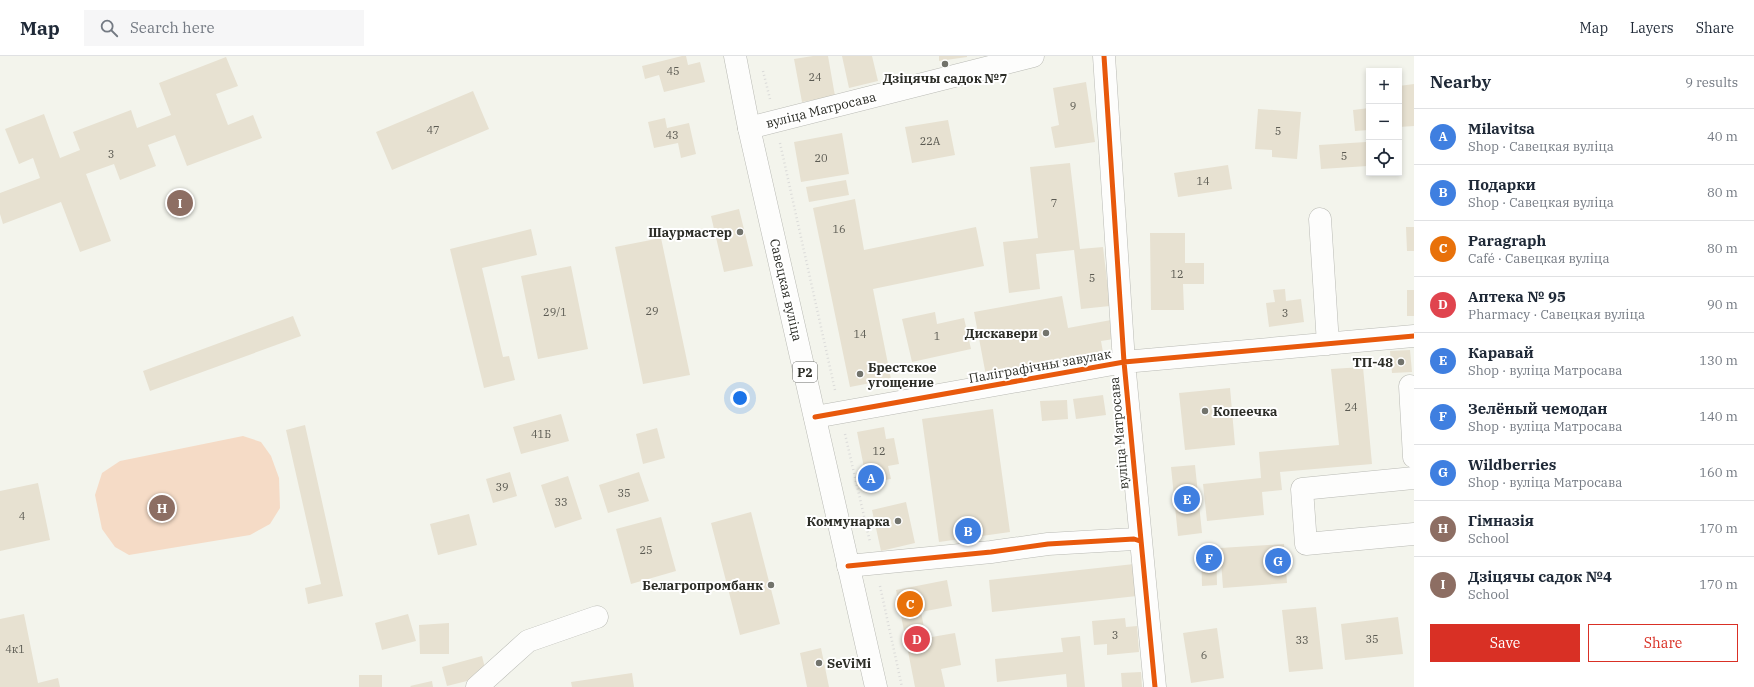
<!DOCTYPE html>
<meta charset="utf-8">
<style>
:root{--surface:#fff;--page:#f6f6f7;--text:#1f2937;--muted:#747a83;--line:#e0e1e3;--accent:#d93025}
body{margin:0;font-family:"IBM Plex Serif",serif;background:var(--page);color:var(--text)}
.controls{position:absolute;right:12px;top:12px;display:grid;overflow:hidden;border-radius:0px;box-shadow:0 2px 6px #0003}
.controls button{width:36px;height:36px;display:grid;place-items:center;padding:0;border:0;border-bottom:1px solid var(--line);background:var(--surface);color:var(--text);font:20px sans-serif}
.you{position:absolute;left:740px;top:342px;width:14px;height:14px;margin:-10px;border:3px solid #fff;border-radius:50%;background:#1a73e8;box-shadow:0 0 0 6px #1a73e833}
.badge{display:grid;place-items:center;width:26px;height:26px;border-radius:50%;background:var(--accent);color:#fff;font-size:13px;font-weight:700}
.pin{position:absolute;translate:-50% -50%;border:2px solid #fff;box-shadow:0 1px 4px #0006}
.list{margin:0;padding:0;list-style:none}
h2{display:flex;justify-content:space-between;align-items:center;height:52px;margin:0;padding:0 16px;font-size:17px}
h2 small{font-size:13px;font-weight:400;color:var(--muted)}
.list li{display:grid;grid-template-columns:26px 1fr auto;gap:12px;align-items:center;box-sizing:border-box;height:56px;padding:0 16px;border-top:1px solid var(--line)}
.list b{display:block;font-size:15px;white-space:nowrap}
.list p{margin:0;font-size:13px;white-space:nowrap;color:var(--muted)}
.list em{font-size:13px;font-style:normal;color:var(--muted)}
.actions{display:flex;gap:8px;padding:12px 16px}
.actions a{flex:1;padding:9px 0;border:1px solid var(--accent);border-radius:0px;text-align:center;font-size:14px;color:var(--accent)}
.actions .main{background:var(--accent);color:#fff}
.icon{flex:none;width:22px;height:22px;fill:none;stroke:currentColor;stroke-width:2;stroke-linecap:round;stroke-linejoin:round}
.map{position:relative;flex:none;width:1414px;height:631px;overflow:hidden}
header{display:flex;align-items:center;gap:24px;box-sizing:border-box;height:56px;padding:0 20px;background:var(--surface);border-bottom:1px solid var(--line)}
header strong{font-size:19px}
nav{display:flex;gap:22px;margin-inline-start:auto;font-size:14px}
.search{width:280px;height:36px;background:var(--page);display:flex;align-items:center;gap:10px;box-sizing:border-box;padding:0 14px;border-radius:0px;color:var(--muted);font-size:15px}
main{display:flex}
aside{flex:1;background:var(--surface)}
.map>svg:first-child{display:block}
</style>
<header>
<strong>Map</strong>
<div class="search"><svg class="icon" aria-label="search" viewBox="0 0 24 24"><circle cx="10" cy="10" r="6"/><path d="M15 15l6 6"/></svg>Search here</div>
<nav><a>Map</a><a>Layers</a><a>Share</a></nav>
</header>
<main>
<div class="map">
<svg width="1414" height="631" viewBox="0 0 1414 631">
<rect width="100%" height="100%" fill="#f3f4ec"/>
<path fill="#f5dbc6" d="M243,380L261,386L271,400L279,422L280,452L270,468L250,479L129,499L115,491L102,473L95,439L102,417L120,405Z"/>
<path fill="#e7e1d1" d="M682,0H686L688,9L700,6L705,26L664,36L659,19L645,23L642,10Z
M813,0H828L835,40L802,46L794,3Z
M842,0H872L878,25L849,32Z
M939,0H967V1L939,5Z
M226,1L238,30L216,38L228,69L253,59L262,82L187,110L175,79L148,89L156,110L120,124L114,108L86,118L111,185L80,196L61,146L3,168L0,158V137L40,122L33,102L19,108L5,73L44,58L60,102L80,94L73,76L131,54L137,72L171,59L159,27Z
M1086,26L1095,86L1055,92L1051,71L1059,69L1053,32Z
M1414,28V70L1399,71V30Z
M473,35L489,73L392,114L376,76Z
M1369,52V74L1355,75L1353,54Z
M1258,53L1301,56L1297,103L1272,101V94L1255,93Z
M665,62L667,72L689,67L696,98L681,102L678,87L654,92L648,66Z
M948,64L955,99L912,107L905,71Z
M842,77L849,118L801,126L794,86Z
M1366,86L1368,110L1321,113L1319,89Z
M1070,107L1080,193L1103,191L1110,250L1081,253L1074,194L1036,198L1040,233L1009,237L1003,186L1038,182L1030,111Z
M1228,109L1232,133L1178,141L1174,117Z
M846,124L849,139L809,146L806,131Z
M855,143L864,194L976,171L984,210L873,233L891,323L850,331L813,152Z
M739,153L753,210L724,216L711,160Z
M1406,171H1414V195H1407Z
M531,173L537,199L482,212L503,301L509,300L515,324L484,332L450,193Z
M1150,177H1185V207H1204V228H1183L1184,254H1151Z
M661,182L690,319L643,328L615,191Z
M571,210L588,293L538,303L521,220Z
M1285,233L1286,245L1301,243L1304,266L1269,271L1266,247L1275,246L1273,234Z
M1407,234H1414V260H1407Z
M1062,240L1068,272L1111,264L1114,283L1101,285L1104,302L987,325L974,256Z
M935,256L937,268L964,262L971,293L912,306L902,263Z
M293,260L301,280L150,335L143,315Z
M1410,294L1412,316L1392,317L1390,295Z
M1363,311L1372,408L1280,416L1282,434L1262,436L1264,459L1207,465L1203,428L1261,422L1259,396L1339,389L1331,313Z
M1230,332L1235,389L1185,394L1179,337Z
M1103,339L1106,359L1076,363L1073,343Z
M1067,344L1068,363L1042,365L1040,345Z
M993,353L1010,476L939,486L922,363Z
M561,358L569,385L521,398L513,371Z
M305,369L343,540L308,548L305,532L321,528L286,374Z
M884,371L886,383L894,382L899,408L888,410L891,423L867,427L857,376Z
M657,372L665,402L643,408L636,378Z
M1195,409L1202,477L1178,480L1171,411Z
M510,416L517,440L493,447L486,423Z
M639,416L649,445L608,457L599,429Z
M568,420L582,463L555,472L541,429Z
M38,427L50,484L0,495V435Z
M906,446L915,487L881,495L872,454Z
M751,456L780,568L740,579L711,467Z
M469,458L477,489L438,499L430,468Z
M661,461L676,515L631,528L616,473Z
M1284,488L1287,527L1223,532L1220,492Z
M1216,490L1217,529L1202,530L1201,491Z
M1134,508L1137,540L992,556L989,524Z
M947,524L952,550L921,556L926,582L955,577L961,609L941,613L945,631H915L896,534Z
M1316,551L1323,613L1289,616L1282,554Z
M24,558L38,627L58,622L60,631H0V563Z
M408,558L416,585L382,594L375,567Z
M1398,561L1403,598L1345,604L1341,568Z
M1125,562L1126,571L1137,570L1139,596L1107,599V588L1094,589L1092,565Z
M449,567V598H420L419,569Z
M1217,572L1224,622L1191,627L1183,577Z
M1080,580L1085,631H1067L1066,618L997,626L995,603L1063,596L1061,582Z
M821,592L829,631H807L800,597Z
M482,600L487,620L447,630L442,611Z
M1141,616L1142,631H1122L1121,617Z
M632,617L634,631H572L571,626Z
M359,619H382V631H359Z
M432,625L433,631H411L410,630Z"/>
<g fill="none" stroke-linecap="round" stroke-linejoin="round">
<defs>
<path id="minor" d="M1104,0L1124,306L1155,631
M749,72L1033,0
M1320,163L1328,288
M1410,330L1414,401
M815,361L1124,306L1414,280
M1414,422L1302,433L1306,488L1414,478
M848,510L991,496L1048,488L1134,483L1140,485
M477,631L528,585L597,561"/>
<path id="major" d="M735,0L749,72L876,631"/>
</defs>
<use href="#minor" stroke="#b9bab4" stroke-width="23"/>
<use href="#major" stroke="#b9bab4" stroke-width="23"/>
<path stroke="#dbdbd9" stroke-width="2.5" stroke-dasharray="1 3" stroke-linecap="butt" d="M763,15L770,43
M780,87L835,334
M845,378L870,486
M880,530L902,631"/>
<use href="#minor" stroke="#fdfdfc" stroke-width="22"/>
<use href="#major" stroke="#fdfdfc" stroke-width="22"/>
<defs>
<path id="cycleway" d="M1104,0L1124,306L1155,631
M815,361L1124,306L1414,280
M848,510L991,496L1048,488L1134,483L1140,485"/>
</defs>
<use href="#cycleway" stroke="#fff" stroke-width="8"/>
<use href="#cycleway" stroke="#e8590c" stroke-width="5"/>
</g>
<g fill="#72736c" stroke="#fff" stroke-width="1.5">
<circle cx="945" cy="8" r="4"/>
<circle cx="740" cy="176" r="4"/>
<circle cx="1046" cy="277" r="4"/>
<circle cx="1401" cy="306" r="4"/>
<circle cx="860" cy="318" r="4"/>
<circle cx="1205" cy="355" r="4"/>
<circle cx="898" cy="465" r="4"/>
<circle cx="771" cy="529" r="4"/>
<circle cx="819" cy="607" r="4"/>
</g>
<g text-anchor="middle" dominant-baseline="central" stroke-width="4" stroke-linejoin="round" paint-order="stroke">
<g font-size="11" fill="#5b5a52">
<text x="673" y="15">45</text>
<text x="815" y="21">24</text>
<text x="1073" y="50">9</text>
<text x="433" y="74">47</text>
<text x="1278" y="75">5</text>
<text x="672" y="79">43</text>
<text x="930" y="85">22А</text>
<text x="111" y="98">3</text>
<text x="1344" y="100">5</text>
<text x="821" y="102">20</text>
<text x="1203" y="125">14</text>
<text x="1054" y="147">7</text>
<text x="839" y="173">16</text>
<text x="1177" y="218">12</text>
<text x="1092" y="222">5</text>
<text x="652" y="255">29</text>
<text x="555" y="256">29/1</text>
<text x="1285" y="257">3</text>
<text x="860" y="278">14</text>
<text x="937" y="280">1</text>
<text x="1351" y="351">24</text>
<text x="541" y="378">41Б</text>
<text x="879" y="395">12</text>
<text x="502" y="431">39</text>
<text x="624" y="437">35</text>
<text x="561" y="446">33</text>
<text x="22" y="460">4</text>
<text x="646" y="494">25</text>
<text x="1115" y="579">3</text>
<text x="1372" y="583">35</text>
<text x="1302" y="584">33</text>
<text x="15" y="593">4к1</text>
<text x="1204" y="599">6</text>
</g>
<rect fill="#fff" stroke="#6b6c68" stroke-width="1" x="793" y="306" width="24" height="20" rx="3"/>
<g font-size="12" font-weight="bold" fill="#2c2d27">
<text x="805" y="316">Р2</text>
</g>
<g font-size="13" font-weight="bold" fill="#2c2d27" stroke="#fff" text-anchor="end">
<text x="945" y="22" text-anchor="middle">Дзіцячы садок №7</text>
<text x="732" y="176">Шаурмастер</text>
<text x="1038" y="277">Дискавери</text>
<text x="1393" y="306">ТП-48</text>
<text x="868" y="311" text-anchor="start">Брестское<tspan x="868" dy="15">угощение</tspan></text>
<text x="1213" y="355" text-anchor="start">Копеечка</text>
<text x="890" y="465">Коммунарка</text>
<text x="763" y="529">Белагропромбанк</text>
<text x="827" y="607" text-anchor="start">SeViMi</text>
</g>
<g font-size="13" fill="#2c2d27" stroke="#fff">
<text transform="translate(821 54) rotate(-14)">вуліца Матросава</text>
<text transform="translate(786 234) rotate(77)">Савецкая вуліца</text>
<text transform="translate(1040 310) rotate(-10)">Паліграфічны завулак</text>
<text transform="translate(1119 377) rotate(-95)">вуліца Матросава</text>
</g>
</g>
</svg>
<div class="controls">
<button>+</button>
<button>−</button>
<button><svg class="icon" aria-label="locate" viewBox="0 0 24 24"><circle cx="12" cy="12" r="6"/><path d="M12 2v4M12 18v4M2 12h4M18 12h4"/></svg></button>
</div>
<div class="you"></div>
<div class="pin badge" style="left:871px;top:422px;background:#3f7fe0">A</div>
<div class="pin badge" style="left:968px;top:475px;background:#3f7fe0">B</div>
<div class="pin badge" style="left:910px;top:548px;background:#e8710a">C</div>
<div class="pin badge" style="left:917px;top:583px;background:#e0444e">D</div>
<div class="pin badge" style="left:1187px;top:443px;background:#3f7fe0">E</div>
<div class="pin badge" style="left:1209px;top:502px;background:#3f7fe0">F</div>
<div class="pin badge" style="left:1278px;top:505px;background:#3f7fe0">G</div>
<div class="pin badge" style="left:162px;top:452px;background:#8d6e63">H</div>
<div class="pin badge" style="left:180px;top:147px;background:#8d6e63">I</div>
</div>
<aside>
<h2>Nearby<small>9 results</small></h2>
<ul class="list">
<li><span class="badge" style="background:#3f7fe0">A</span><div><b>Milavitsa</b><p>Shop · Савецкая вуліца</p></div><em>40 m</em></li>
<li><span class="badge" style="background:#3f7fe0">B</span><div><b>Подарки</b><p>Shop · Савецкая вуліца</p></div><em>80 m</em></li>
<li><span class="badge" style="background:#e8710a">C</span><div><b>Paragraph</b><p>Café · Савецкая вуліца</p></div><em>80 m</em></li>
<li><span class="badge" style="background:#e0444e">D</span><div><b>Аптека № 95</b><p>Pharmacy · Савецкая вуліца</p></div><em>90 m</em></li>
<li><span class="badge" style="background:#3f7fe0">E</span><div><b>Каравай</b><p>Shop · вуліца Матросава</p></div><em>130 m</em></li>
<li><span class="badge" style="background:#3f7fe0">F</span><div><b>Зелёный чемодан</b><p>Shop · вуліца Матросава</p></div><em>140 m</em></li>
<li><span class="badge" style="background:#3f7fe0">G</span><div><b>Wildberries</b><p>Shop · вуліца Матросава</p></div><em>160 m</em></li>
<li><span class="badge" style="background:#8d6e63">H</span><div><b>Гімназія</b><p>School</p></div><em>170 m</em></li>
<li><span class="badge" style="background:#8d6e63">I</span><div><b>Дзіцячы садок №4</b><p>School</p></div><em>170 m</em></li>
</ul>
<div class="actions"><a class="main">Save</a><a>Share</a></div>
</aside>
</main>
